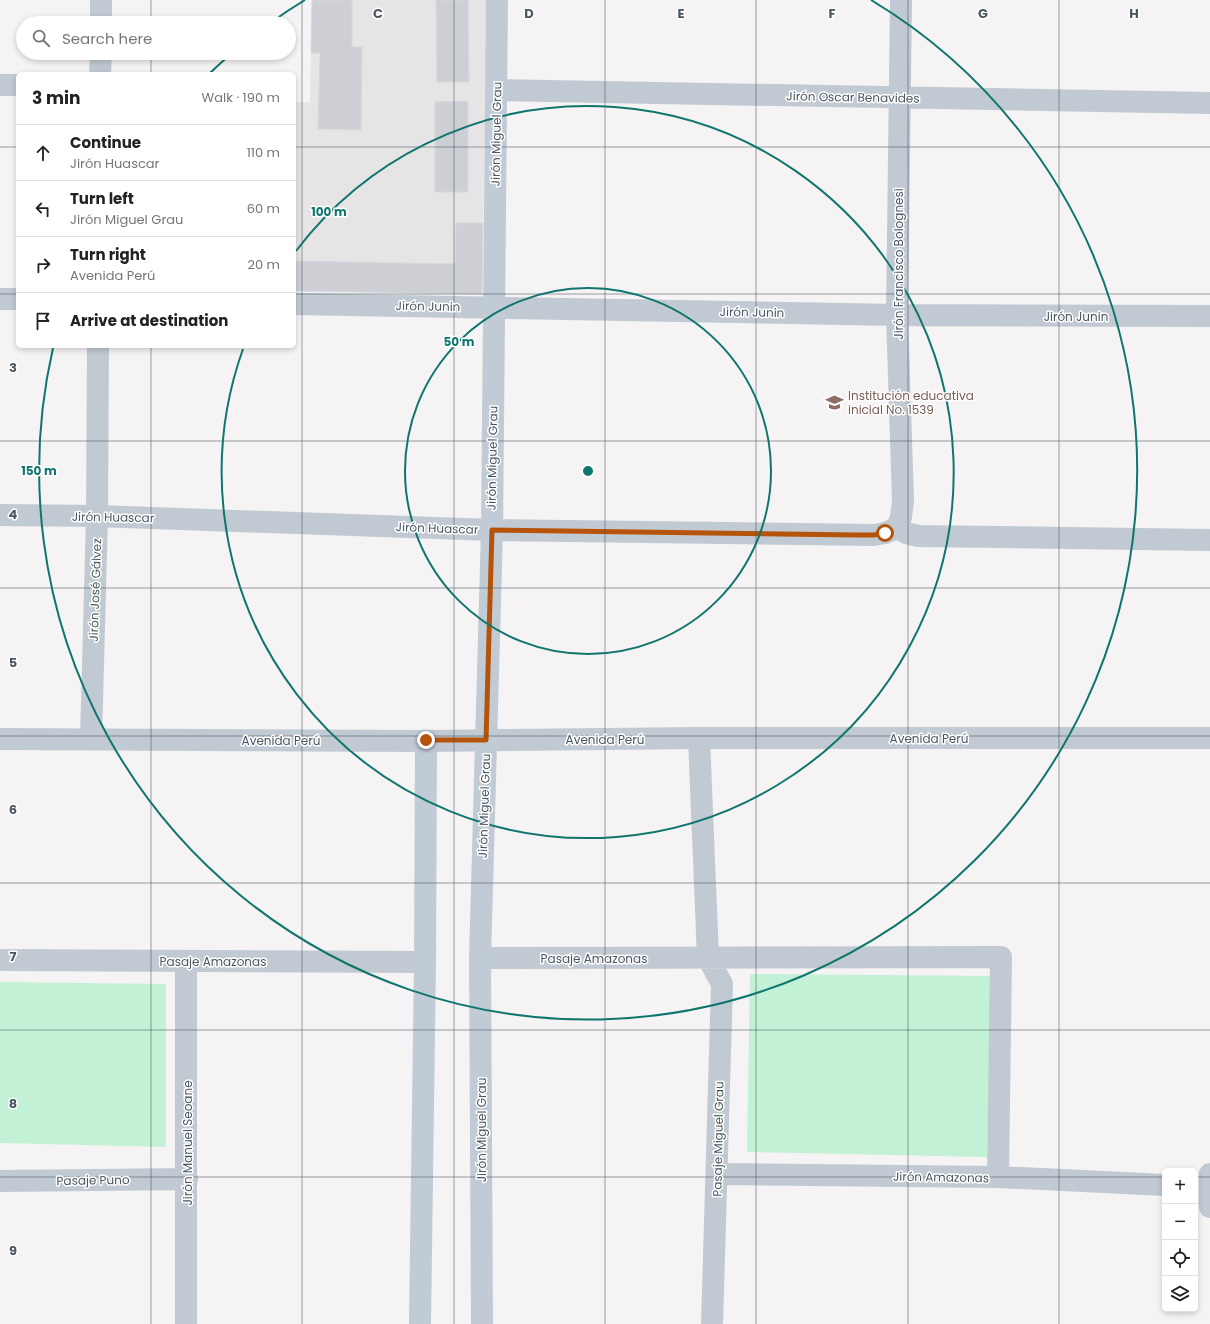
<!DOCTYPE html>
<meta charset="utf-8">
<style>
:root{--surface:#fff;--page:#f2f2f2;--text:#222;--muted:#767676;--line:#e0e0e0}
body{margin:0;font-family:Poppins,sans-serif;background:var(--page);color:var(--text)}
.controls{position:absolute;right:12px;bottom:12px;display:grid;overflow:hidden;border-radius:6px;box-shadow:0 2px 6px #0003}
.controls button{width:36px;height:36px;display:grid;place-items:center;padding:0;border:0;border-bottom:1px solid var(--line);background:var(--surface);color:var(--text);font:20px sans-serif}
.stop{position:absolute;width:12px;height:12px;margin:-9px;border:3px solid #b45309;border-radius:50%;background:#fff}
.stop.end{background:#b45309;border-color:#fff;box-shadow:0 1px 4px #0008}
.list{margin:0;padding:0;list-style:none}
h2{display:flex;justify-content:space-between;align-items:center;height:52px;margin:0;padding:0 16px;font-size:17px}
h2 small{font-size:13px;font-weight:400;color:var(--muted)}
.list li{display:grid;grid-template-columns:26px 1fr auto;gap:12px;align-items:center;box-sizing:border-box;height:56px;padding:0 16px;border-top:1px solid var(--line)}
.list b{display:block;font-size:15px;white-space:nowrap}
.list p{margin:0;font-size:13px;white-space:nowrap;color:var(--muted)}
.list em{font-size:13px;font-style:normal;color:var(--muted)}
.icon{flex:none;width:22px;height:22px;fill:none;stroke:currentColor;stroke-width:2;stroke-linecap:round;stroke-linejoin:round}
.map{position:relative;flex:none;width:1210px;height:1324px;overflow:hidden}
.search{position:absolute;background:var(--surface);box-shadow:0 2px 6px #0003;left:16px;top:16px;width:280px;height:44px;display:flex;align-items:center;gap:10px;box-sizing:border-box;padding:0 14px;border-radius:22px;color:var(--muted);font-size:15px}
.panel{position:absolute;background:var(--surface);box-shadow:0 2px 6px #0003;left:16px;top:72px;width:280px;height:276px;border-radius:6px}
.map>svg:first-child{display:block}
</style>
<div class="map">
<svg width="1210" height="1324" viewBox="0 0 1210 1324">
<rect width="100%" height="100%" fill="#f5f3f3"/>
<path fill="#e6e4e5" d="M312,0H487L482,294L294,291V102H310Z"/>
<path fill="#c3f1d5" d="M750,974L992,976L987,1157L747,1152Z
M0,982L166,984V1147L0,1143Z"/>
<path fill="#cdcfd5" stroke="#d7d9de" d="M312,0H352V47H362L361,130L318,129L320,53H311Z
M436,0H468L469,82H437Z
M468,101V192H435V102Z
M456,223H483L482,294L294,291V261L455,264Z"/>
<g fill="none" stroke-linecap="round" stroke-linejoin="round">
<path stroke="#c1cad2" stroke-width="22" d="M101,23V0
M100,74L101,53
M0,85H18
M496,90L1210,103
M0,299H18
M294,304L897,315L1210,316
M0,515L97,516L492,530L874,535L885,533L897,528
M897,528L901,517L903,501L897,315L901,0
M897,528L906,533L918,536L1210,540
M699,738L708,958L722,984L712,1324
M91,739L97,516L98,346
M480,958L1001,957L998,1177
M0,960L425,962
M718,1174L998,1177L1165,1185
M1210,1174V1207
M0,1181L187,1179
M186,1324V961"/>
<path stroke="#c1cad2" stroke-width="22" d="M0,739L426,741L699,738H1210"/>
<path stroke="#c1cbd6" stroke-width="22" d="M420,1324L425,962L426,741
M482,1324L480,958L492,530L497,0"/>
</g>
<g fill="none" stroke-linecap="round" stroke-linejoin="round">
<path stroke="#b45309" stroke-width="5" d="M426,740H486L492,530L857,535H874L885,533"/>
</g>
<path fill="none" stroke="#4a5661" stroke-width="1" stroke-opacity="0.55" d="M151,0V23M302,0V1324M454,0V1324M605,0V1324M756,0V1324M908,0V1324M1059,0V1324M151,53V74M0,147H18M294,147H1210M0,294H18M294,294H1210M151,346V1324M0,441H1210M0,588H1210M0,736H1210M0,883H1210M0,1030H1210M0,1177H1165M1195,1177H1210"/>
<g fill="none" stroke="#0f766e" stroke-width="2">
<circle cx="588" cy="471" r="183"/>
<path d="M296 251A366 366 0 1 1 243 349"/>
<path d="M210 73A549 549 0 0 1 231 54M273 21A549 549 0 0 1 305 0M871 0A549 549 0 1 1 53 348"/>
</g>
<defs>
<symbol id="school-bare" viewBox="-9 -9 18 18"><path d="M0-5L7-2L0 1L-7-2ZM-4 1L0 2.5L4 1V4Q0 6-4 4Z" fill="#8d6e63" stroke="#fff" stroke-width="2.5" paint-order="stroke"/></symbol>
</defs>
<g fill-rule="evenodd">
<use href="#school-bare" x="822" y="390" width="25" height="25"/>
</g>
<g text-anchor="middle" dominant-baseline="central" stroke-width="3" stroke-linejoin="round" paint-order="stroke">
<g font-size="12" fill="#4a5661" stroke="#fff">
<text transform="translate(853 97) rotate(1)">Jirón Oscar Benavides</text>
<text transform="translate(496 134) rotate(-89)">Jirón Miguel Grau</text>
<text transform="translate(898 264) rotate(-90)">Jirón Francisco Bolognesi</text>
<text transform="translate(428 306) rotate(1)">Jirón Junin</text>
<text transform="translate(752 312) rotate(1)">Jirón Junin</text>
<text x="1076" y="316">Jirón Junin</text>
<text transform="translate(492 458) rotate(-89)">Jirón Miguel Grau</text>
<text transform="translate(113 517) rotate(1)">Jirón Huascar</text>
<text transform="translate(437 528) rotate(2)">Jirón Huascar</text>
<text transform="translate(95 590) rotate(-88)">Jirón José Gálvez</text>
<text x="929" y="738">Avenida Perú</text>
<text x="605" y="739">Avenida Perú</text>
<text x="281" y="740">Avenida Perú</text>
<text transform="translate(484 806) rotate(-88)">Jirón Miguel Grau</text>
<text x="594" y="958">Pasaje Amazonas</text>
<text x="213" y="961">Pasaje Amazonas</text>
<text transform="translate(481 1130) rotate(-90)">Jirón Miguel Grau</text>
<text transform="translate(718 1139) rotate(-89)">Pasaje Miguel Grau</text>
<text transform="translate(187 1143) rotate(-90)">Jirón Manuel Seoane</text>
<text transform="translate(941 1177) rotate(1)">Jirón Amazonas</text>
<text transform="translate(93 1180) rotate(-1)">Pasaje Puno</text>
</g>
<g font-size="12" fill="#785e54" stroke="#fff" text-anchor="start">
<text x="848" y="395">Institución educativa<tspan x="848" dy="14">inicial No. 1539</tspan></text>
</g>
</g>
<g font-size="13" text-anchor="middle" font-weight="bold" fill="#4a5661" stroke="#fff" stroke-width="3" stroke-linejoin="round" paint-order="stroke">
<text x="378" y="18">C</text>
<text x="529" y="18">D</text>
<text x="681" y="18">E</text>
<text x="832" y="18">F</text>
<text x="983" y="18">G</text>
<text x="1134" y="18">H</text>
<text x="13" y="372">3</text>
<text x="13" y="519">4</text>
<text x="13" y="667">5</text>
<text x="13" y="814">6</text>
<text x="13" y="961">7</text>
<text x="13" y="1108">8</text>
<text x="13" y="1255">9</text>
</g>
<circle cx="588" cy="471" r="6" fill="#0f766e" stroke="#fff" stroke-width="2"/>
<g font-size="12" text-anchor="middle" font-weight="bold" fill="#0f766e" stroke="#fff" stroke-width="3" stroke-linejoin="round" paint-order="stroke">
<text x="329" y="216">100 m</text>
<text x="459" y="346">50 m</text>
<text x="39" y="475">150 m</text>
</g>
</svg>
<div class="controls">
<button>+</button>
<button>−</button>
<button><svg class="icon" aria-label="locate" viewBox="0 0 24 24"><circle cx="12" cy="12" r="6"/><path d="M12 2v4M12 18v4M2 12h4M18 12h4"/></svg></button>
<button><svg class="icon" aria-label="layers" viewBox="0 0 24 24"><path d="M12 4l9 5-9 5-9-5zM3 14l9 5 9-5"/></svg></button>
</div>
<div class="stop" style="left:885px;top:533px"></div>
<div class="stop end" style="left:426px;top:740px"></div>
<div class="search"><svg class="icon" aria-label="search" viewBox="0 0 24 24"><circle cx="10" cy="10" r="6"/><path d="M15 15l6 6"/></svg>Search here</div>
<section class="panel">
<h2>3 min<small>Walk · 190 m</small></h2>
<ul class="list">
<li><svg class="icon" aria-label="ahead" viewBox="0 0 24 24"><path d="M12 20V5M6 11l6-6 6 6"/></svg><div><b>Continue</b><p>Jirón Huascar</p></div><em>110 m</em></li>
<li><svg class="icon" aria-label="left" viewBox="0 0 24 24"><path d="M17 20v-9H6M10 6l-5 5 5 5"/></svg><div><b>Turn left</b><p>Jirón Miguel Grau</p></div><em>60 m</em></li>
<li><svg class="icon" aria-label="right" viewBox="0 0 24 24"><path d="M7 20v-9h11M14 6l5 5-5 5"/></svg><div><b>Turn right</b><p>Avenida Perú</p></div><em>20 m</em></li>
<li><svg class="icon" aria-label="arrive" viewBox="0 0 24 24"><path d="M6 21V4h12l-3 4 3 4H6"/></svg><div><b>Arrive at destination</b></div></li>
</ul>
</section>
</div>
